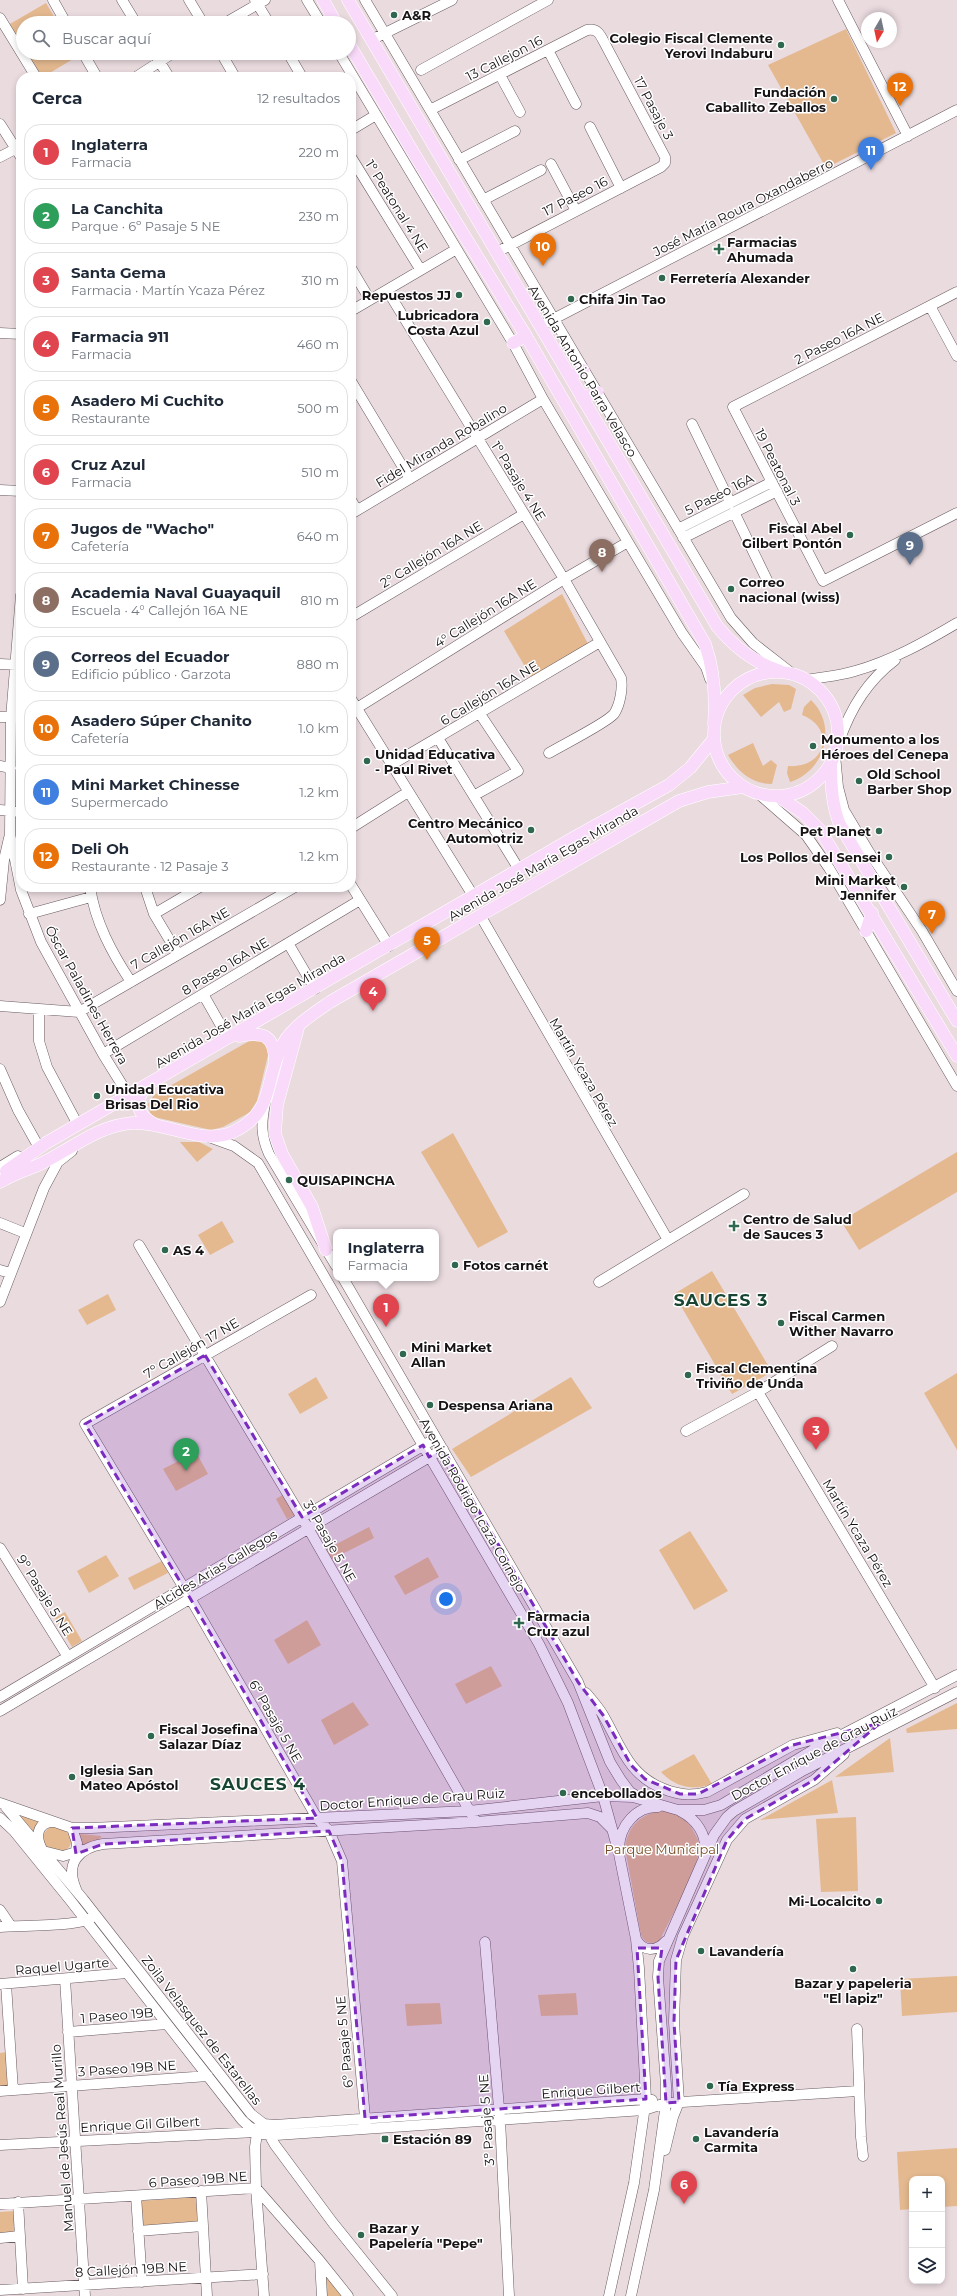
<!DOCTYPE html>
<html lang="es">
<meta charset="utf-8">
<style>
:root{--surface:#fff;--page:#f2f2f3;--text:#1f2937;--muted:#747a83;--line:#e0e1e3;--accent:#2f674f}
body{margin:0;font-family:Montserrat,sans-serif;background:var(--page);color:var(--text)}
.controls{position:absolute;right:12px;bottom:12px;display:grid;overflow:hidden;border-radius:8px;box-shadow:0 2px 6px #0003}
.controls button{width:36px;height:36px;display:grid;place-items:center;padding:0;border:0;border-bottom:1px solid var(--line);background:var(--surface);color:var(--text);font:20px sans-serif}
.compass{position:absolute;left:861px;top:12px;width:36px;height:36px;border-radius:50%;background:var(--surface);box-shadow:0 2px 6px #0003;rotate:189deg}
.you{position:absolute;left:446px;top:1599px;width:14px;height:14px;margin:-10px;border:3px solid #fff;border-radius:50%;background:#1a73e8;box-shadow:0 0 0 6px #1a73e833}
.badge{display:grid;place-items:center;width:26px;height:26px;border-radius:50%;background:var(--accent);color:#fff;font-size:13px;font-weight:700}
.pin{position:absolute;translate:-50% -33px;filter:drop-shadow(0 1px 2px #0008)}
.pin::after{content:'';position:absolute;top:21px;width:14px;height:12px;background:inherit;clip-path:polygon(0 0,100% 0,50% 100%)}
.popup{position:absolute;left:333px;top:1229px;width:106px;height:52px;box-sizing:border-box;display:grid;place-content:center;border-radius:8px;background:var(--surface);filter:drop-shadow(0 1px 3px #0005);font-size:13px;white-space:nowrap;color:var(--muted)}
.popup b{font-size:15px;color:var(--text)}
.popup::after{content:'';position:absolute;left:50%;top:100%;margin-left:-8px;border:8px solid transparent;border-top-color:var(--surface)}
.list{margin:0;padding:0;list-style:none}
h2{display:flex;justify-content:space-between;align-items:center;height:52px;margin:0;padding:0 16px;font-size:17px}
h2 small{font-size:13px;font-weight:400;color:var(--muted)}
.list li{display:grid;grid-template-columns:26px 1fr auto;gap:12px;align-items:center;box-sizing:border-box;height:56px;margin:0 8px 8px;padding:0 8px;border:1px solid var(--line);border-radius:16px}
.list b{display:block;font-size:15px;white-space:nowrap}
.list p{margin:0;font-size:13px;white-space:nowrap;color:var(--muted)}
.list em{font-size:13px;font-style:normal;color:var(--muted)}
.icon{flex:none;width:22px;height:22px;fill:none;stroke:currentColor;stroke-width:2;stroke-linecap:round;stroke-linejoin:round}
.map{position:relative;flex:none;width:957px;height:2296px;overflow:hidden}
.search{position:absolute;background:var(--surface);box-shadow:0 2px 6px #0003;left:16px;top:16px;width:340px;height:44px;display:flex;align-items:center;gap:10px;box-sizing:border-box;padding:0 14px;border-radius:22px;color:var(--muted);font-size:15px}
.panel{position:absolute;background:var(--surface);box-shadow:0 2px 6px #0003;left:16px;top:72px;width:340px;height:820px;border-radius:16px}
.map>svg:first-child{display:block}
</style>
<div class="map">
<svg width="957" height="2296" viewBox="0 0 957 2296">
<rect width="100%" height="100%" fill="#eadbdf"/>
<path fill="#e4b990" d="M46,3L58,23H23V51L8,25Z
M846,29L896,133L826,168L768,65Z
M24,53H76L78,56L43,77H39Z
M562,594L588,644L531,677L504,631Z
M772,684L789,685L796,689L791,709L784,712L779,702L761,717L743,695L755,688Z
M811,700C838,726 825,771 790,782L787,773L788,766C825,769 837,729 802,715L804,707Z
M753,743L763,766L771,760L777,765L772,784C752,784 738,772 728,755Z
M251,1040L263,1041L269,1051L257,1101L250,1112L245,1115L223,1127L211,1130L154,1117L150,1113L148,1104L154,1095Z
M453,1133L508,1232L478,1248L421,1152Z
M180,1142H199L213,1149L197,1162Z
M957,1152V1192L859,1250L841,1221Z
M222,1221L234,1242L210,1255L198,1235Z
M712,1271L772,1372L732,1394L674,1294Z
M108,1294L116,1310L87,1325L78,1310Z
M957,1373V1450L924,1393Z
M316,1377L328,1398L300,1414L288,1394Z
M571,1377L592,1408L471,1477L452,1449Z
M196,1452L208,1474L176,1491L163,1469Z
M284,1494L295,1515L287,1519L276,1499Z
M369,1527L374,1538L330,1560L325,1550Z
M690,1531L728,1591L694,1610L659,1550Z
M106,1555L119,1576L89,1593L77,1571Z
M428,1557L439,1577L405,1595L394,1576Z
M162,1561L168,1573L134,1590L128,1578Z
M65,1612L82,1641L72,1647L55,1618Z
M307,1620L321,1645L288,1664L274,1640Z
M491,1666L502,1686L466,1704L455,1684Z
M353,1702L369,1725L334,1745L321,1720Z
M957,1703V1729L907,1733L906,1729Z
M890,1738L894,1772L835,1777Z
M694,1754L712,1784C693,1791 675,1787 661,1772Z
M832,1780L838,1813L760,1820Z
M663,1810C674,1811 685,1818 691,1827C694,1832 698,1838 699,1844C703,1862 669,1921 660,1940C652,1945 645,1944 641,1935L625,1848C628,1825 641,1814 663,1810Z
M23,1815L41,1821L37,1824L34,1832L21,1817Z
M856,1817L858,1891L821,1892L816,1819Z
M50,1826C55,1828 64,1829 68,1833C71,1835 71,1839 71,1842C69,1855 54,1850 46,1848L42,1836Z
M80,1834L101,1836V1838L82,1847Z
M957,1976V2012L902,2016L900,1979Z
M576,1993L578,2015L541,2016L538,1995Z
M440,2003L442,2024L407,2026L405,2004Z
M6,2052L8,2088L0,2089V2053Z
M957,2148V2206L942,2207V2179H912V2209L900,2210L897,2152Z
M198,2197L199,2223L141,2226L140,2201Z
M15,2211L17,2234L0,2235V2212Z
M324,2273L342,2296H325Z"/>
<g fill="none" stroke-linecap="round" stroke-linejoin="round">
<defs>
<path id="minor" d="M53,0L66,23
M122,0L136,23
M189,0L203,23
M255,0L269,23
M307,0L321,23
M365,0L731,618L753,643L794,675
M838,0L908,136
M0,18L36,77
M225,23L265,0
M371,40L452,0
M548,50L576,104
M83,53L97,77
M154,53L169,77
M221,53L235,77
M288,53L302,77
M339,53L513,343L543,399L682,633L706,667L710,679
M421,70L548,0
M500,75L520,112
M136,77L173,53
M430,110L587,30C597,28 600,34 604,42L665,157V163L661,167L497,252
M0,124L21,157
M590,127L621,188
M351,130L376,115
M0,157L21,146
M351,157L420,269
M459,160L515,131
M551,164L576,211
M483,200L541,170
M351,268L370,300
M387,290L564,579L621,678C623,688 620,705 614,714C605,724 562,745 549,753
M957,292L733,407L823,581L957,513
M930,306L957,356
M351,311L455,250
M540,326L957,110
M0,333L21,334
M351,381L410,479
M692,424L730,502
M0,490L21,491
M351,500L357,510
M734,512L767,580
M351,514L543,399
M678,529L772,482
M683,538L777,491
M21,595L11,718L10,834L21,890L41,942L103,1054L129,1096
M351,617L524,514
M0,664L21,665
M806,680C822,677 839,676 855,671C891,661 925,642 957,623
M351,699L474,897
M357,708L564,579L628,542
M0,717H21
M438,738L520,871
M839,742C850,709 867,681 895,660
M835,755L838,787L844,810L869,852L922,931L957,991
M391,765L600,642
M0,766L11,768
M475,795L518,771L480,714
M760,795L806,835L829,868L957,1086
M0,810L21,812
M351,828L408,792
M351,885L389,946
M90,887C95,922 112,953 131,982
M145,887L154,914L178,954
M0,900L4,860L9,838
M29,914L91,897
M154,914L200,887
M480,915L668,1240
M288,943L315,989
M203,994L228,1038
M0,1006L79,1012L295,887
M39,1009V1041L47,1067L78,1125
M103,1054L360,900
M0,1069L18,1110L37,1144
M265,1104C261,1123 261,1136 269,1154L336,1266
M209,1137L234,1146L258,1163L539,1644L568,1703L603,1796L619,1854L636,1939L639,1968L646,2099L634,2183L609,2296
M0,1167L18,1156
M0,1223L25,1233
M139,1245L308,1528L476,1822
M0,1270L10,1273
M343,1278L578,1682L610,1762L621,1780L630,1792L640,1798
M599,1282L744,1194
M311,1295L85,1424L190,1598L317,1818L329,1831L342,1861L366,2129
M0,1302L44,1188L58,1162L72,1151
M758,1392L935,1688
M686,1431L758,1392L832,1346
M0,1548L68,1657
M586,1693C592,1700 599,1708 603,1715C621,1746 628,1775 664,1789C679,1795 691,1796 707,1792L793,1745L837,1733
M0,1697L436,1438
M0,1711L443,1449
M0,1803L72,1828H91L469,1811L603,1796L633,1797L678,1810H704L721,1805L813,1750L957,1675
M5,1806L83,1899L251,2114L264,2124L275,2125L646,2099L652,2100
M680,1811C696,1819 707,1834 705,1853
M0,1818L14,1831L70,1900L242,2120C252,2130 261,2136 276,2135L644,2110L666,2103L858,2091
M55,1822C36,1821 35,1838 43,1851L63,1856L83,1850
M72,1828L77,1843L75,1859
M619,1847C620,1826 636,1806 658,1807
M76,1889C65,1864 78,1848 103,1844L476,1822L588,1813L600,1817L611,1828
M0,1910L11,1926
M0,1927C19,1925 78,1927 91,1918
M636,1939C643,1952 656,1952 666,1941
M485,1942L500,2120L509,2296
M65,1979L85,2296
M0,1984L127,1973
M6,1984L13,2090
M857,2029L861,2137L863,2156
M68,2032L167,2024
M0,2091L208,2076
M258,2127L255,2147L256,2188L264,2296
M267,2131L275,2145L333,2223L392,2296
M0,2145L256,2132
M665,2150L673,2117L679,2102L674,2022L676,1960L683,1936L727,1840L745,1819L814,1780L844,1754
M256,2188L320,2261L348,2296
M201,2191L207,2296
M136,2196L142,2282
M18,2202L23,2289
M0,2204L256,2188
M138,2231L203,2226
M0,2238L20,2236
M320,2261L322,2296
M0,2290L263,2274
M631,2296L654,2190L666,2103V2085L658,1977L659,1961L714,1835L727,1817L734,1811L804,1770L957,1692"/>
<path id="major" d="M323,0L336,23
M348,0L717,626C734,647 755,663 780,671
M349,44L416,157L526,336L705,644C714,670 716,696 714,724
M513,343L526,336
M571,376L583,370
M582,398L597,392
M714 734a62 62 0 1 1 124 0a62 62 0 1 1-124 0Z
M831,763C831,785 832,805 840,825L957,1021
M779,797L803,813L820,830L957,1056
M866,931L872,913
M298,1028L277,1105L275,1134L282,1154L312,1207L326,1250
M239,1036C263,1032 274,1034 275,1061
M147,1086C132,1102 138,1115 154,1124
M6,1171L46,1143L575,837L669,785L690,768L713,740
M0,1182C12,1175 23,1171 36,1166C68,1152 95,1126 132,1123C165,1121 201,1146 233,1132C277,1111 263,1080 283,1044C292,1027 314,1013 330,1002L679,801L708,792L743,787"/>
</defs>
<use href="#minor" stroke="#695c60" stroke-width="11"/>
<use href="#major" stroke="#fff" stroke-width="13"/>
<use href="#minor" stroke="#fff" stroke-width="10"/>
<use href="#major" stroke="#fadafa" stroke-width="12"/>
</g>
<path fill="#7b2cbf" fill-opacity="0.2" stroke="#7b2cbf" stroke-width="3" stroke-dasharray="8 5" stroke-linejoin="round" d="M205,1355L302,1517L423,1445L429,1457L443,1449L578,1682L603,1715L631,1765L645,1779L680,1794H698L793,1745L880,1723L814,1780L745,1819L727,1840L676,1960L674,2022L679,2102L666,2103L658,1977L662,1948H637L646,2099L365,2118L342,1861L329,1831L103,1844L76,1854L72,1828L317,1818L190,1598L85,1424Z"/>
<g fill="#2f674f" stroke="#fff" stroke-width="1.5">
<circle cx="394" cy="15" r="4"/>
<circle cx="781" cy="45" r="4"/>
<circle cx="834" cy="99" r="4"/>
<path d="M717 243h4v4h4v4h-4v4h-4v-4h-4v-4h4z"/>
<circle cx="662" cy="278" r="4"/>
<circle cx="459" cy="295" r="4"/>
<circle cx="571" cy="299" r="4"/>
<circle cx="487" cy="322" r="4"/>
<circle cx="850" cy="535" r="4"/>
<circle cx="731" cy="589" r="4"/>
<circle cx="813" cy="746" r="4"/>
<circle cx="367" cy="761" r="4"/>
<circle cx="859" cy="781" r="4"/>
<circle cx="531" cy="830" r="4"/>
<circle cx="879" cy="831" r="4"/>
<circle cx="889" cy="857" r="4"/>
<circle cx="904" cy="887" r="4"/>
<circle cx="97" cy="1096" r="4"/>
<circle cx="289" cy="1180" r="4"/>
<path d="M732 1220h4v4h4v4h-4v4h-4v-4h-4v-4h4z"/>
<circle cx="165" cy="1250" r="4"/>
<circle cx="455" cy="1265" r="4"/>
<circle cx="781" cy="1323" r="4"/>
<circle cx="403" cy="1354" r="4"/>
<circle cx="688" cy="1375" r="4"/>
<circle cx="430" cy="1405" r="4"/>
<path d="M517 1617h4v4h4v4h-4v4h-4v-4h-4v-4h4z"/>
<circle cx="151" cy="1736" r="4"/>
<circle cx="72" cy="1777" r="4"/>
<circle cx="563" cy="1793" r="4"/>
<circle cx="879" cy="1901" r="4"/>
<circle cx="701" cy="1951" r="4"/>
<circle cx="853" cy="1969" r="4"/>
<circle cx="710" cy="2086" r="4"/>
<rect x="381" y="2135" width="8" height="8" rx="2"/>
<circle cx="696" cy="2139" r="4"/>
<circle cx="361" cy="2235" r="4"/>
</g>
<g text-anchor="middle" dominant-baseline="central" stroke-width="3" stroke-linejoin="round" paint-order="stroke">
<g font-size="13" font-weight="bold" fill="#171214" stroke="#fff" text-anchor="start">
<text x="402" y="15">A&amp;R</text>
<text x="773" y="38" text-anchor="end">Colegio Fiscal Clemente<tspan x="773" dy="15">Yerovi Indaburu</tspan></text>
<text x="826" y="92" text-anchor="end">Fundación<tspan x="826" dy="15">Caballito Zeballos</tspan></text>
<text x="727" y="242">Farmacias<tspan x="727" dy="15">Ahumada</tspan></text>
<text x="670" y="278">Ferretería Alexander</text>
<text x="451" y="295" text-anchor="end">Repuestos JJ</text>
<text x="579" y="299">Chifa Jin Tao</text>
<text x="479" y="315" text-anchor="end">Lubricadora<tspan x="479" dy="15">Costa Azul</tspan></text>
<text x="842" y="528" text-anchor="end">Fiscal Abel<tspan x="842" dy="15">Gilbert Pontón</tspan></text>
<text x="739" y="582">Correo<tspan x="739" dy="15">nacional (wiss)</tspan></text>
<text x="821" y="739">Monumento a los<tspan x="821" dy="15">Héroes del Cenepa</tspan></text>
<text x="375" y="754">Unidad Educativa<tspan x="375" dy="15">- Paul Rivet</tspan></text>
<text x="867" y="774">Old School<tspan x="867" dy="15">Barber Shop</tspan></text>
<text x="523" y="823" text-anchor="end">Centro Mecánico<tspan x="523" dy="15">Automotriz</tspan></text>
<text x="871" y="831" text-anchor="end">Pet Planet</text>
<text x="881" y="857" text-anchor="end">Los Pollos del Sensei</text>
<text x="896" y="880" text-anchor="end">Mini Market<tspan x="896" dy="15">Jennifer</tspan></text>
<text x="105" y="1089">Unidad Ecucativa<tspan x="105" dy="15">Brisas Del Rio</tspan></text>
<text x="297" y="1180">QUISAPINCHA</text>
<text x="743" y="1219">Centro de Salud<tspan x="743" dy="15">de Sauces 3</tspan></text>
<text x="173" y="1250">AS 4</text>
<text x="463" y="1265">Fotos carnét</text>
<text x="789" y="1316">Fiscal Carmen<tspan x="789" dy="15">Wither Navarro</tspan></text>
<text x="411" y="1347">Mini Market<tspan x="411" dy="15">Allan</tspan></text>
<text x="696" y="1368">Fiscal Clementina<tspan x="696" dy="15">Triviño de Unda</tspan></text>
<text x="438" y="1405">Despensa Ariana</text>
<text x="527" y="1616">Farmacia<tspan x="527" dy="15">Cruz azul</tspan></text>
<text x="159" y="1729">Fiscal Josefina<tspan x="159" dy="15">Salazar Díaz</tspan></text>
<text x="80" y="1770">Iglesia San<tspan x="80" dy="15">Mateo Apóstol</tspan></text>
<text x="571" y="1793">encebollados</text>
<text x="871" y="1901" text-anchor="end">Mi-Localcito</text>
<text x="709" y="1951">Lavandería</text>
<text x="853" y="1983" text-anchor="middle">Bazar y papeleria<tspan x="853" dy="15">"El lapiz"</tspan></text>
<text x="718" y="2086">Tía Express</text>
<text x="704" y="2132">Lavandería<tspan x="704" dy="15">Carmita</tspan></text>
<text x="393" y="2139">Estación 89</text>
<text x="369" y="2228">Bazar y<tspan x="369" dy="15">Papelería "Pepe"</tspan></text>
</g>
<g font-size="13" fill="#171214" stroke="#fff">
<text transform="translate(504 58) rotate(-27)">13 Callejon 16</text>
<text transform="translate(654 108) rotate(62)">17 Pasaje 3</text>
<text transform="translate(575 196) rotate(-27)">17 Paseo 16</text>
<text transform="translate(397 206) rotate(58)">1º Peatonal 4 NE</text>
<text transform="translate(743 207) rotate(-27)">José María Roura Oxandaberro</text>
<text transform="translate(839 338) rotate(-27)">2 Paseo 16A NE</text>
<text transform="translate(583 371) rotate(59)">Avenida Antonio Parra Velasco</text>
<text transform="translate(441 445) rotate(-31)">Fidel Miranda Robalino</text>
<text transform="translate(778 467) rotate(63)">19 Peatonal 3</text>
<text transform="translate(519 481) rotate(58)">1º Pasaje 4 NE</text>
<text transform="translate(719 494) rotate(-27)">5 Paseo 16A</text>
<text transform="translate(431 554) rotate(-31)">2° Callejón 16A NE</text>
<text transform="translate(485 613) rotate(-32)">4° Callejón 16A NE</text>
<text transform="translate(489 693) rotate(-31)">6 Callejón 16A NE</text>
<text transform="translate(543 863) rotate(-30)">Avenida José María Egas Miranda</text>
<text transform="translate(180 938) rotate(-30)">7 Callejón 16A NE</text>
<text transform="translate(225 966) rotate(-31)">8 Paseo 16A NE</text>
<text transform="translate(87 995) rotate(61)">Óscar Paladines Herrera</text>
<text transform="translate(250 1010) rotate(-30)">Avenida José María Egas Miranda</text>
<text transform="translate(584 1072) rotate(60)">Martín Ycaza Pérez</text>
<text transform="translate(191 1348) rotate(-30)">7º Callejón 17 NE</text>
<text transform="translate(473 1505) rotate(60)">Avenida Rodrigo Icaza Cornejo</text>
<text transform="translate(858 1533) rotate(59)">Martín Ycaza Pérez</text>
<text transform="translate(330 1541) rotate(60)">3º Pasaje 5 NE</text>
<text transform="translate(215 1569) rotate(-31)">Alcides Arias Gallegos</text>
<text transform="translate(45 1595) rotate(58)">9º Pasaje 5 NE</text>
<text transform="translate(276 1721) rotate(60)">6º Pasaje 5 NE</text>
<text transform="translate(814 1753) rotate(-28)">Doctor Enrique de Grau Ruiz</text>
<text transform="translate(412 1799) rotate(-4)">Doctor Enrique de Grau Ruiz</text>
<text transform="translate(62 1966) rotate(-5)">Raquel Ugarte</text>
<text transform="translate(117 2015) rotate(-5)">1 Paseo 19B</text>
<text transform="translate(202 2030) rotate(52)">Zoila Velasquez de Estarellas</text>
<text transform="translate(344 2042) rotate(-95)">6º Pasaje 5 NE</text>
<text transform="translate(127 2068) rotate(-4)">3 Paseo 19B NE</text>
<text transform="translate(591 2090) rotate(-4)">Enrique Gilbert</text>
<text transform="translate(486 2120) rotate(-94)">3º Pasaje 5 NE</text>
<text transform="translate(140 2124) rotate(-3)">Enrique Gil Gilbert</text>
<text transform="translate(62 2138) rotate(-94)">Manuel de Jesús Real Murillo</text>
<text transform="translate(198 2179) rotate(-4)">6 Paseo 19B NE</text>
<text transform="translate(131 2269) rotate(-3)">8 Callejón 19B NE</text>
</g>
<g font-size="13" fill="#764d22" stroke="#fff">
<text x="662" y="1849">Parque Municipal</text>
</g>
<g font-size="17" font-weight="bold" letter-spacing="1" fill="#184633" stroke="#fff">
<text x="721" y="1300">SAUCES 3</text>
<text x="258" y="1784">SAUCES 4</text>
</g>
</g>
</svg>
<div class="controls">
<button>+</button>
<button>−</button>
<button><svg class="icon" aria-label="layers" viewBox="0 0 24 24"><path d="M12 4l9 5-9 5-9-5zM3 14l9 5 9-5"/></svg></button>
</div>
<svg class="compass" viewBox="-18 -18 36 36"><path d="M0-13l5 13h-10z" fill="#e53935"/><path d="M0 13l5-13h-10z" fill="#747a83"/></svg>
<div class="you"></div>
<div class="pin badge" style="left:386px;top:1327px;background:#e0444e">1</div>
<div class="popup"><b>Inglaterra</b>Farmacia</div>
<div class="pin badge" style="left:186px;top:1471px;background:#2e9e5b">2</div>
<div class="pin badge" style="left:816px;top:1450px;background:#e0444e">3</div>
<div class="pin badge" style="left:373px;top:1011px;background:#e0444e">4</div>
<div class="pin badge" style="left:427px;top:960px;background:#e8710a">5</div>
<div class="pin badge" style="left:684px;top:2204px;background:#e0444e">6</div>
<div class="pin badge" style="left:932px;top:934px;background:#e8710a">7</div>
<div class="pin badge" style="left:602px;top:572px;background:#8d6e63">8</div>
<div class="pin badge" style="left:910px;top:565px;background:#5c6f8a">9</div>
<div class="pin badge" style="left:543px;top:266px;background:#e8710a">10</div>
<div class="pin badge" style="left:871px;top:170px;background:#3f7fe0">11</div>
<div class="pin badge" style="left:900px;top:106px;background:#e8710a">12</div>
<div class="search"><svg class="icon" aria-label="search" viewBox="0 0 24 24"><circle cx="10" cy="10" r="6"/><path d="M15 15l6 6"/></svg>Buscar aquí</div>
<section class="panel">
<h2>Cerca<small>12 resultados</small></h2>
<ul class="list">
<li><span class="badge" style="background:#e0444e">1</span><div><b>Inglaterra</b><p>Farmacia</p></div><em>220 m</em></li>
<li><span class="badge" style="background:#2e9e5b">2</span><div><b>La Canchita</b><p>Parque · 6º Pasaje 5 NE</p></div><em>230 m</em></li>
<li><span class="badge" style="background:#e0444e">3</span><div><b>Santa Gema</b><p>Farmacia · Martín Ycaza Pérez</p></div><em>310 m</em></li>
<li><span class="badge" style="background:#e0444e">4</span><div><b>Farmacia 911</b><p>Farmacia</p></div><em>460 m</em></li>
<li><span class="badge" style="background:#e8710a">5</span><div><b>Asadero Mi Cuchito</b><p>Restaurante</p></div><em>500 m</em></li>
<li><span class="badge" style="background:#e0444e">6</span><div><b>Cruz Azul</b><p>Farmacia</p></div><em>510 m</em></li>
<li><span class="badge" style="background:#e8710a">7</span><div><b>Jugos de &quot;Wacho&quot;</b><p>Cafetería</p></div><em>640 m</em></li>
<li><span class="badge" style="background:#8d6e63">8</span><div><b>Academia Naval Guayaquil</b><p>Escuela · 4° Callejón 16A NE</p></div><em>810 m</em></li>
<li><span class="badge" style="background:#5c6f8a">9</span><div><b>Correos del Ecuador</b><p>Edificio público · Garzota</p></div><em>880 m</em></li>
<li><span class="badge" style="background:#e8710a">10</span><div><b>Asadero Súper Chanito</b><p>Cafetería</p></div><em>1.0 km</em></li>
<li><span class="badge" style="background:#3f7fe0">11</span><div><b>Mini Market Chinesse</b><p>Supermercado</p></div><em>1.2 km</em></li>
<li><span class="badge" style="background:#e8710a">12</span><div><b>Deli Oh</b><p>Restaurante · 12 Pasaje 3</p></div><em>1.2 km</em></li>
</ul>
</section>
</div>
